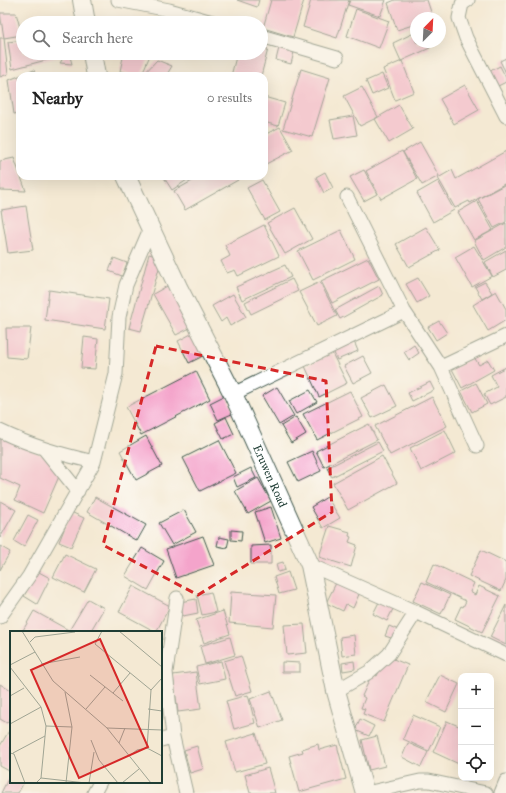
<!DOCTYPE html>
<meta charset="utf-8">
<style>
:root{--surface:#fff;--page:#f2f2f2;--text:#222;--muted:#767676;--line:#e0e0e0}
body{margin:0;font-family:"IM FELL Great Primer",serif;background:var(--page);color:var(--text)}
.controls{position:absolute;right:12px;bottom:12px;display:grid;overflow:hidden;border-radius:8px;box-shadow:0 4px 16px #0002}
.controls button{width:36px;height:36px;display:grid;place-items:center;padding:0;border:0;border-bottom:1px solid var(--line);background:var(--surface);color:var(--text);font:20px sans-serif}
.compass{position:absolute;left:410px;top:12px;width:36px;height:36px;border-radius:50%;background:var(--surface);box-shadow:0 4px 16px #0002;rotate:24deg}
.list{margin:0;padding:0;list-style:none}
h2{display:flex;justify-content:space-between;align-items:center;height:52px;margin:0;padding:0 16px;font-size:17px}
h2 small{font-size:13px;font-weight:400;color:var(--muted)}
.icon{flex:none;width:22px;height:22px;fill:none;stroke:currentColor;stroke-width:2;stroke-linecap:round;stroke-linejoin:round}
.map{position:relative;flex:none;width:506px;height:793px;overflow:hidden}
.search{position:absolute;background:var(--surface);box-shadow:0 4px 16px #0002;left:16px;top:16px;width:252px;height:44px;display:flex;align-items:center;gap:10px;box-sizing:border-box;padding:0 14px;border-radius:22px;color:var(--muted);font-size:15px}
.panel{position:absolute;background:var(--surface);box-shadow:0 4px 16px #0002;left:16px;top:72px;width:252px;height:108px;border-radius:12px}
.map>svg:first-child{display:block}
</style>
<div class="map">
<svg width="506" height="793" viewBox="0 0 506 793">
<rect width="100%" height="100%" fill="#fff"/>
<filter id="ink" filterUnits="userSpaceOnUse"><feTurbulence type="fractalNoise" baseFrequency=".025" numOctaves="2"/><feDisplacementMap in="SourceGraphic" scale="8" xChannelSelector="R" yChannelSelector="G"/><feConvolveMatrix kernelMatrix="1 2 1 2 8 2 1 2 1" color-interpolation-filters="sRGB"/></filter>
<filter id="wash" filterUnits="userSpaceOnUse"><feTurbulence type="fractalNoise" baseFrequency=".012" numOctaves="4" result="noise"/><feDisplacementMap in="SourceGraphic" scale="16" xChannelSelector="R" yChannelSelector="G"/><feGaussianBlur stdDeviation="0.9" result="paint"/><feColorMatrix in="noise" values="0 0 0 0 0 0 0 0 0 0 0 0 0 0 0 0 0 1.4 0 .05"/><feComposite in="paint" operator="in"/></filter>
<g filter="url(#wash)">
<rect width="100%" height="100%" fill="#f4e9d3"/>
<g id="blocks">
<path fill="#f4a4cb" d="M237,0H259L257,7Z
M271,0H304L293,37L263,28Z
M311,0H349L337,38L303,27Z
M350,0H386L380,16L348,5Z
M395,0H427L433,18H416V24L397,30L388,3Z
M356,9L389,21L379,48L347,36Z
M0,13H16L22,35L4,38Z
M416,32V42H428L430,48L401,61L393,43Z
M0,38H4L8,74L0,77Z
M23,40V53H69L72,64L60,63L65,55L12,69L8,42Z
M261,47L268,49L261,76H231L237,53H261Z
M279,48L294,52L291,64L276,60Z
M124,53H151L141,76H136L120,71Z
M506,58V73L500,61Z
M157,60L172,66L166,76H142Z
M402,61L414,92L395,100L383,69Z
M500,66L506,78V82L498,86L490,71Z
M301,69L330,78L312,137L283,129Z
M34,70L35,76H20V113L14,114L9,80Z
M382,74L388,88L372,95L366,81Z
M465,85L479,110L454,124L440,99Z
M362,87L378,117L360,126L344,96Z
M264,97L285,103L278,126L264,122Z
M399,105L413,129L389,143L375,119Z
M353,116L357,135L334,139L330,120Z
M280,127L293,150L264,165V135Z
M420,142L439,176L422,185L403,152Z
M402,151L417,179L381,199L366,171Z
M506,151V183L470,203L469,201L455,208L438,178L452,170L456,179Z
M14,158L26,191L0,190V161Z
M364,170L377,194L364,201L350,177Z
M325,172L333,188L324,193L316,177Z
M163,176H193L172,190Z
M201,176H236L238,180L185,210L174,191Z
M262,180L280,212L265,220L247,188Z
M438,181L454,210L433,222L417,193Z
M506,184V222L494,228L478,199Z
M477,201L493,230L474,240L458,212Z
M26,206L33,250L8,253L1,210Z
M295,208L312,239L285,254L267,223Z
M506,223V247L484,260L474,241Z
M264,225L279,256L238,276L235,270L227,273L221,261L230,256L225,245Z
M426,227L440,250L409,267L396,244Z
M341,230L355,259L313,280L298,251Z
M474,246L492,276L472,287L455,257Z
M506,250V270L493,277L485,262Z
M149,254L162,258L141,331L129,328Z
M114,258L127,263L122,276L109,271Z
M368,258L379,279L332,303L321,281Z
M285,265L291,277L242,300L236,287Z
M418,278L429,296L417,303L406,284Z
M292,279L298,291L251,314L245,302Z
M320,282L337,316L317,326L299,292Z
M485,282L492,293L482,299L475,287Z
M169,285L192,327L176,335L153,294Z
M379,286L383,295L340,319L335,310Z
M49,290L109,299L105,329L45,320Z
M496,291L506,309V320L488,331L473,305Z
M233,294L246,317L230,326L226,318L221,322L212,306Z
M439,321L447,333L436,340L428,327Z
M6,328H31L27,359L7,357Z
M193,333L205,355L189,363L178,341Z
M84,337L98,339L95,369L81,368Z
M353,339L358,351L337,360L332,348Z
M414,345L419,353L409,360L404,352Z
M332,353L347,383L319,397L305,366Z
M363,356L372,373L353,383L344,366Z
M474,357L479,365L488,360L494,370L462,388L452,369Z
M506,367V397L490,405L484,394L497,387L491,375Z
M196,371L210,399L141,435L126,407Z
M430,382L434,390L412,401L408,393Z
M476,383L487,404L472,412L461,391Z
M386,385L397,406L372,418L361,398Z
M277,387L294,416L279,425L262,396Z
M310,390L317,402L296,414L289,401Z
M350,391L363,417L317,440L303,414Z
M226,395L234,413L218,420L210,403Z
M432,397L447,426L390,455L375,426Z
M226,417L234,434L223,439L215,423Z
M296,417L306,434L291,443L281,426Z
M369,424L377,440L324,467L316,451Z
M445,430L456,453L421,471L410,448Z
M0,436L64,465L43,513L15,500L20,487L0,478Z
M146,436L162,466L136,480L120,451Z
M219,440L236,473L200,491L183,458Z
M378,442L383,451L332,477L327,468Z
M312,451L321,471L298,482L288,462Z
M382,456L397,483L348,510L333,483Z
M251,468L256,478L237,487L233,477Z
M258,478L271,501L248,514L235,491Z
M95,497L146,525L137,541L87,512Z
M327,497L340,518L323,528L311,507Z
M0,501L16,510L0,538Z
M271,507L281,538L265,543L255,512Z
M184,510L196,532L172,545L159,523Z
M71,512L84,518L71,547L59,542Z
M28,515L38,520L24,547L14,541Z
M329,526L350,532L349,536L351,537L349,542L357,545L351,567L319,557Z
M231,530L242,531L241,541L231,540Z
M203,536L214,565L176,578L166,549Z
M219,537L229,539L227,548L217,546Z
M271,545V564H251V546Z
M0,546L10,552L0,570Z
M142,548L164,561L148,590L125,576Z
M481,550L506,562V580L501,591L469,576Z
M65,554L96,569L84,592L53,577Z
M283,562L285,570L278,572L276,564Z
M434,564L474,583L470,592L475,595L479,586L500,596L482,632L455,619L461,606L463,607L466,601L426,582Z
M37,571L50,578L37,604L24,596Z
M288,572L294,590L279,594L274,577Z
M337,581L360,592L353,608L346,604L343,611L326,603Z
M422,582L450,595L441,614L413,601Z
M133,586L170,606L156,632L119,612Z
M211,592L216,612L202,615L197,595Z
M231,592L276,595L273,627L229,623Z
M88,599L104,608L90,632H75L70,629Z
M196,599L198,613L183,616L180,602Z
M380,600L394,607L387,621L373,614Z
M506,605V645L490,637Z
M34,611L72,632H22Z
M223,611L230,634L204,643L196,620Z
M304,624L307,653L287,655L284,625Z
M389,626L401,631L397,640L385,636Z
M354,635L356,654L342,656L340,637Z
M230,637L235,655L205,664L200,646Z
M241,656L252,691L235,696L224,661Z
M386,656L408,665L384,722L363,714L365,709L361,708L365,698L362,696L372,674L377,676Z
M221,661L225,679L200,684L196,667Z
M354,661L355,669L343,671L342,663Z
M282,662L300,663V672H282Z
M196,672L201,709L178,712L173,675Z
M440,675L459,684L446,712L426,702Z
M0,684L11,691V717L7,723L0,719Z
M271,691L282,720L260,728L250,699Z
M248,695L255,723L234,729L226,701Z
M413,715L440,727L429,751L403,739Z
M360,719L374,726L369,736L355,730Z
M447,721L461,727V765L433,752Z
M10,729L11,730V772L0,766V746Z
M256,733L265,764L235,772L226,742Z
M377,736L385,766L369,770L362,740Z
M408,743L428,752L421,767L402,757Z
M318,744L319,750L337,745L346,779L299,792L289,756L303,752L302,749Z
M197,746L203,769L190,773L184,750Z
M268,768L275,793H250L245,775Z
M11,773V782H24L18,793H1Z"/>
</g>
</g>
<g filter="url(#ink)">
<use href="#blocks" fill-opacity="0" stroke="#3f574c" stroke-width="1"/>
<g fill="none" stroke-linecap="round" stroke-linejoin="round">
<defs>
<path id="street" d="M118,0L169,10L216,23
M468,0L462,4L459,18L466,38L506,116
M261,36L337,58
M347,197L404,311L441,367L477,446
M441,367L506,336
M233,394L404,311
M0,431C31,446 60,454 94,462
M45,450L78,491
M310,565L416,612L506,655
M177,598L166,672L173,737L186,793
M0,617L29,576L94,462L116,374L119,317L126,285L150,229
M336,691L369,672L389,654L416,612
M161,740L173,737
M94,793L100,782
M366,793L420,781H429L486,793
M501,793L506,781"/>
<path id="secondary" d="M82,0L86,23
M92,53L96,76
M126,176L178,287L233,394L310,565L336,691L365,793"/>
</defs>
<use href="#street" stroke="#3f574c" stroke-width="15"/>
<use href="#secondary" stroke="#3f574c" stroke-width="20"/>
<use href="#street" stroke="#fff" stroke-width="13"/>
<use href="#secondary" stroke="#fff" stroke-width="18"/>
</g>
</g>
<path d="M0 0H506V793H0ZM156,346L326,381L332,512L198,595L103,545Z" fill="#f4e9d3" fill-opacity=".55" fill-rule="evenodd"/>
<path fill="none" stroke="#d62828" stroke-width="3" stroke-dasharray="8 5" stroke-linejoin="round" d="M156,346L326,381L332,512L198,595L103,545Z"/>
<g text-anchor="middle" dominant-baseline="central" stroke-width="3" stroke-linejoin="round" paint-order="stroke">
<g font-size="12" fill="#1f3d34" stroke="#fff">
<text transform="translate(270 476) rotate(66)">Eruwen Road</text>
</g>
</g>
<g transform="translate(10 631)">
<rect width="152" height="152" fill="#f4e9d3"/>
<path fill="none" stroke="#9fa493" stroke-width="1" d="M12,0L43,50L97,97L141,152M92,0L85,13L141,59M109,0L152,36M20,11L25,6L65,1M31,33L70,26M0,34L25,21M0,36L31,76L36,95L31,147M80,44L113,70M55,61L62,96L56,152M103,62L120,42M0,65L14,57M76,78L95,56M138,78L152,80M0,93L31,76M36,95L62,96M97,97L152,99M81,109L89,129L108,152M109,112L115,97M137,117L141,59L152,47M0,122L4,123L15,152M3,122L35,105M119,125L127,119L137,117L152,125M26,152L31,147L76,152M79,152L84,121M112,152L129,138"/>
<path fill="#d62828" fill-opacity="0.15" stroke="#d62828" stroke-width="2" d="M90,8L138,116L69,147L21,39Z"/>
<rect width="152" height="152" fill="none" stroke="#1f3d34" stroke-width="2"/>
</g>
</svg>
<div class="controls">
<button>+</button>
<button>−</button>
<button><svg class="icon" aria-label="locate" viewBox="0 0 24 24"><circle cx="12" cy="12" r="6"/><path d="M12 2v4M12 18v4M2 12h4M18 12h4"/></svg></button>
</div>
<svg class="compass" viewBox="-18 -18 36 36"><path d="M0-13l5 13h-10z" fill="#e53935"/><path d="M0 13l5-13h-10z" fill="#767676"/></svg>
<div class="search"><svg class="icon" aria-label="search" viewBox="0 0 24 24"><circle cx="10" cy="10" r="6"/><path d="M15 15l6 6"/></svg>Search here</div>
<section class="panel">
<h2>Nearby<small>0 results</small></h2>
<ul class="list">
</ul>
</section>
</div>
